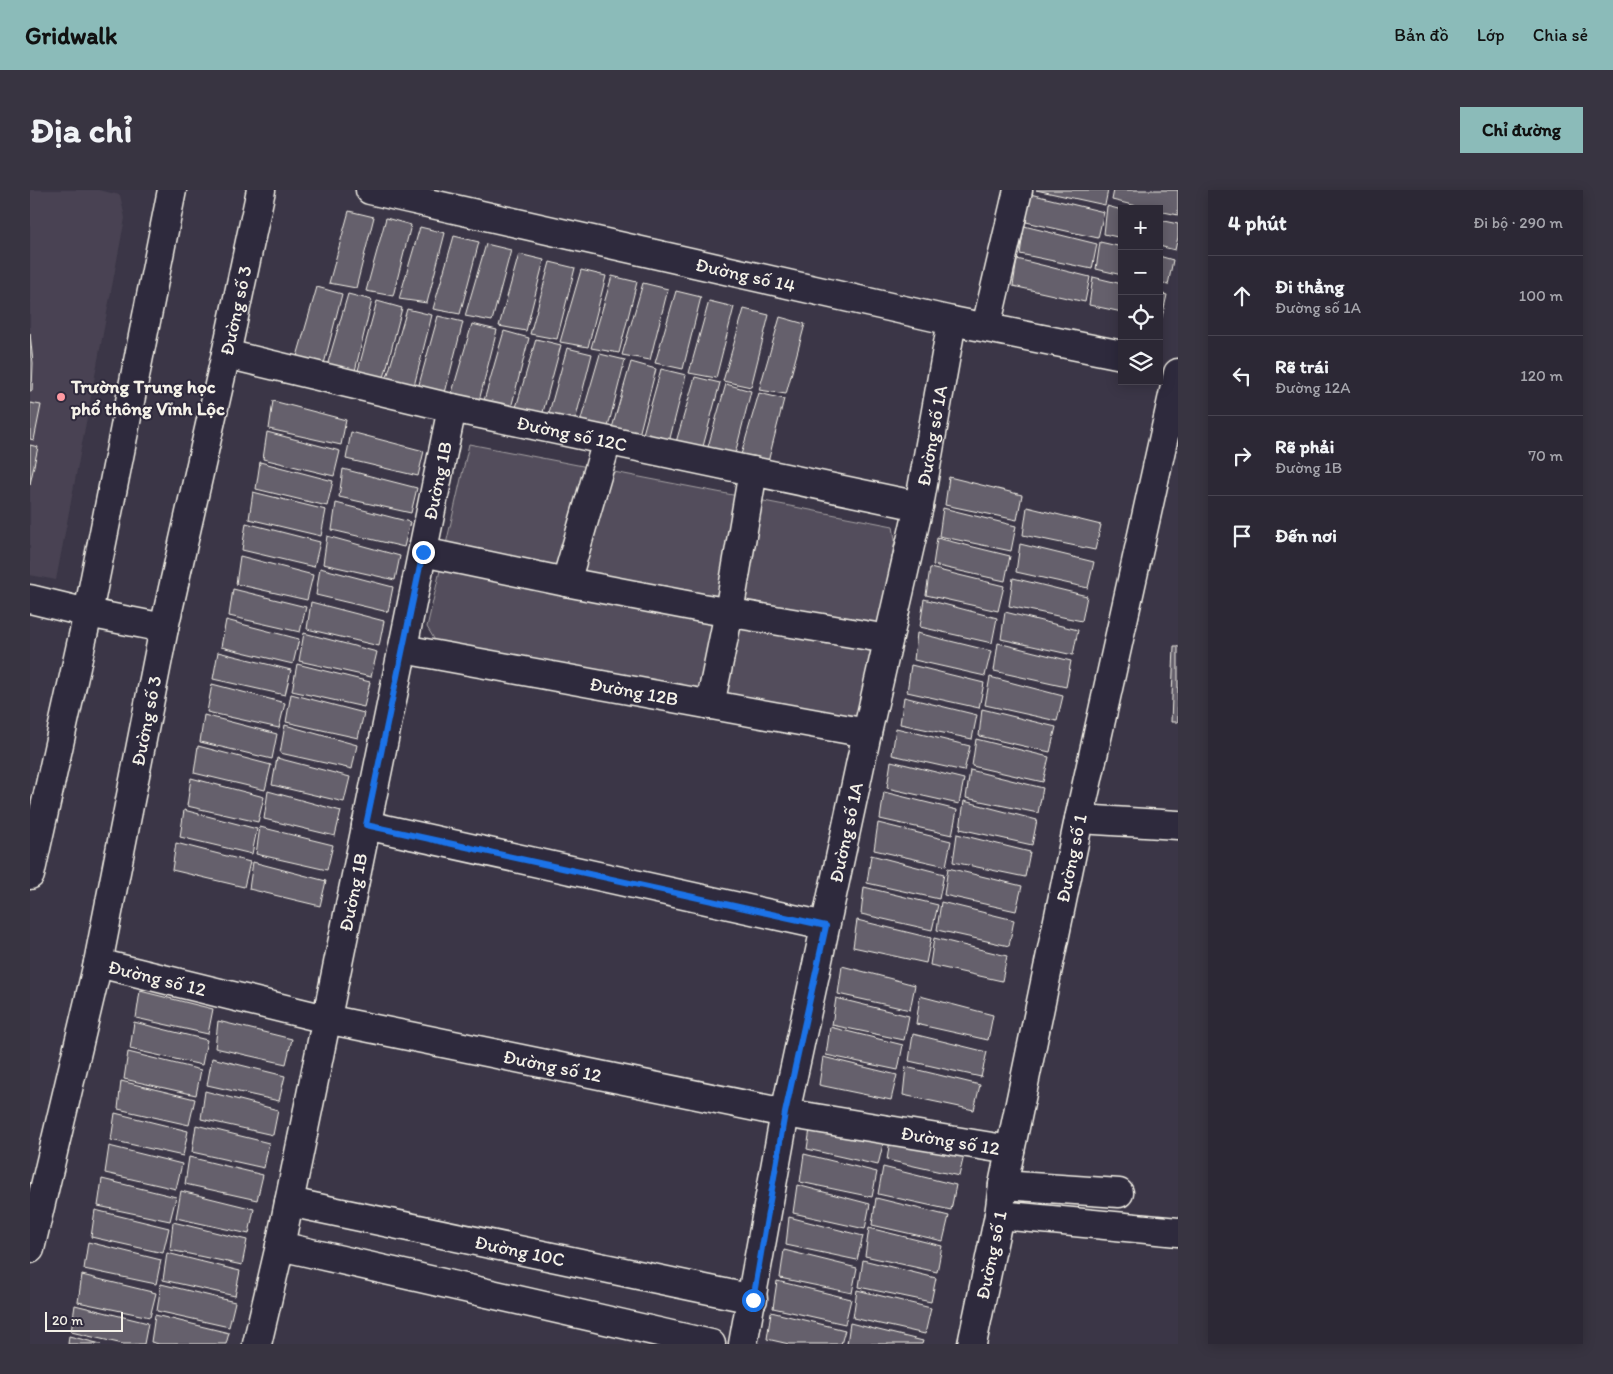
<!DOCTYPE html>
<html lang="vi">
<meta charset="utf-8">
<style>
:root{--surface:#2c2835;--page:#383441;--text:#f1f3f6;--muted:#a6a6ad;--line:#484450;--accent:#8bbbb9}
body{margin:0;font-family:Itim,sans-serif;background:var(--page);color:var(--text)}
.controls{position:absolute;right:15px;top:15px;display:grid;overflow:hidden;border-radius:0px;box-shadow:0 2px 12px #0003}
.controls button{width:45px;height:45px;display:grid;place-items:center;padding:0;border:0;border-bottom:1px solid var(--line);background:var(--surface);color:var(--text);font:25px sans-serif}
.scale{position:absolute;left:15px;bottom:12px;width:78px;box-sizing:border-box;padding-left:5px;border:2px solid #f4f1e8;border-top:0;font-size:14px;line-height:18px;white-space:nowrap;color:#f4f1e8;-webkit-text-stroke:4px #2f2a3d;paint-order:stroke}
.stop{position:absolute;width:15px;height:15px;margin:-11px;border:4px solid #1a73e8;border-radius:50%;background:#fff}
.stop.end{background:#1a73e8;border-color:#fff;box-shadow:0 1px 5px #0008}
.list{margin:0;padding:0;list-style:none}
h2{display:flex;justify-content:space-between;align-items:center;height:65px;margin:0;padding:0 20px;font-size:21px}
h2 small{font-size:16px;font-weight:400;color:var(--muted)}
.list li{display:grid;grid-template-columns:32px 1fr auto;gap:15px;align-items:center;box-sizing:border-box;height:80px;padding:0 20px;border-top:1px solid var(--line)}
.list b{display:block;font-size:19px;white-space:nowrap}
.list p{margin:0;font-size:16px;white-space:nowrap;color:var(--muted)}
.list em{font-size:16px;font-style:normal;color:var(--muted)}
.icon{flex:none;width:28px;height:28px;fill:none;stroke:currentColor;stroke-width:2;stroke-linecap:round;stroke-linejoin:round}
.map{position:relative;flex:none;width:1148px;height:1154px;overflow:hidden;border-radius:0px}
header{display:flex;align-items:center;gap:30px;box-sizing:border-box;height:70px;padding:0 25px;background:var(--accent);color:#111}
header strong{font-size:24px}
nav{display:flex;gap:28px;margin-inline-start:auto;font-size:18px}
.intro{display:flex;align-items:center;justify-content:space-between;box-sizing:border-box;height:120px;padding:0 30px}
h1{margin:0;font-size:35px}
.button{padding:12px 22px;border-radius:0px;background:var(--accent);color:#111;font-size:18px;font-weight:700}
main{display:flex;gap:30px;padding:0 30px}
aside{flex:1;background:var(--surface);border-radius:0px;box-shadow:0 2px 12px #0003}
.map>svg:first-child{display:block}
</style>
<header>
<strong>Gridwalk</strong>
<nav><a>Bản đồ</a><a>Lớp</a><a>Chia sẻ</a></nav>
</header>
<div class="intro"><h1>Địa chỉ</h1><a class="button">Chỉ đường</a></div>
<main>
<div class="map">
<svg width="1148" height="1154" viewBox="0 0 1148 1154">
<rect width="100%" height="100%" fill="#3b3647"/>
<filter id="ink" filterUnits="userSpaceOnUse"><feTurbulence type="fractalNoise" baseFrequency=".02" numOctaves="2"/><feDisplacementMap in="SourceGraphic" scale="10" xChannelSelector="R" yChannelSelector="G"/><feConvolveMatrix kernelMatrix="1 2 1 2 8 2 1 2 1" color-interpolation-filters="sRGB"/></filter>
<g filter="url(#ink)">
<path fill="#484352" d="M0,0H68L90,5L95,28L26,390L0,385Z"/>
<path fill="#534e5c" stroke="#a4a0a2" d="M439,254L863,336L865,350L831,526L810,530L406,452L397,437Z"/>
<path fill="#65616c" stroke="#f4f1e8" d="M1006,0H1078L1075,15Z
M1084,0H1148V25L1129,21V19H1119L1082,10Z
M1000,4L1074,22L1068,48L996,32Z
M1077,16L1092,20V48L1074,44Z
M319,21L344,27L326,98L299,93Z
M356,28L381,35L363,106L336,101Z
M1129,30L1148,34V47L1145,60L1129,56Z
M994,36L1067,54L1062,79L990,64Z
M390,37L415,43L397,113L369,109Z
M424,46L449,52L430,124L403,119Z
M1070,52L1092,57V85L1066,79Z
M456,54L481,60L462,131L435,126Z
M489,64L514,70L496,141L469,136Z
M1129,66L1143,70L1138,95L1129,93Z
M987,69L1060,87L1055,112L983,96Z
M520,72L545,78L527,149L500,144Z
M551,80L576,86L558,157L530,152Z
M582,86L607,92L589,163L561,158Z
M1063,87L1092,94V122L1059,115Z
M613,93L638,99L620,170L592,165Z
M287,97L312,104L294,174L266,170Z
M646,101L671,107L653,179L625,173Z
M1129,103L1137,105L1131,131L1129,130Z
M318,104L342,110L325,181L297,176Z
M347,111L372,118L354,188L327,184Z
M679,111L704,117L686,188L659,183Z
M377,119L402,125L384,196L356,191Z
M714,119L739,125L721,197L693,191Z
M408,126L433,132L415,203L388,198Z
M750,127L775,134L756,204L729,200Z
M442,134L467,140L449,211L421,206Z
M474,141L499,148L481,218L453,214Z
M0,143L3,173L2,201H0Z
M506,149L531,155L512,226L485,221Z
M537,158L562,164L544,235L517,230Z
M570,164L595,170L577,241L549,236Z
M601,172L626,179L608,249L580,245Z
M631,179L656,185L638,256L611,251Z
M665,187L690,193L671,264L644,259Z
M696,194L721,201L703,272L675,267Z
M729,203L754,209L736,280L708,275Z
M243,211L316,230L311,255L239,239Z
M0,213L11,215L4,250L0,249Z
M237,242L310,261L304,286L233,269Z
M321,242L394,261L388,286L316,269Z
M0,255L8,257L0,294Z
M230,272L303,291L297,316L226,299Z
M313,279L387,298L381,323L309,307Z
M919,287L992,305L987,330L915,315Z
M223,302L296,320L291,346L219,329Z
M306,313L380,332L374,357L302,340Z
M997,317L1071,335L1065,360L993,345Z
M913,318L986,336L981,361L909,346Z
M216,333L290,352L284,377L212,360Z
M297,346L370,366L365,390L293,374Z
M907,348L980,366L975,391L903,375Z
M990,354L1064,372L1058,398L986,382Z
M210,366L283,385L277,410L206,394Z
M290,378L363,397L358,422L286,405Z
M900,378L974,396L968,421L896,405Z
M983,388L1057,406L1052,431L979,416Z
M203,399L276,417L270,442L199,426Z
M894,409L967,428L962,453L890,437Z
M281,412L354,431L349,456L277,439Z
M975,422L1048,440L1043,465L971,449Z
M196,430L269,449L263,474L191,457Z
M274,443L347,462L341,487L269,471Z
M887,443L961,461L955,486L884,470Z
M968,453L1041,471L1036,497L964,481Z
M1144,456H1148V532H1141Z
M188,462L261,480L255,505L183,489Z
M267,474L340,492L334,517L262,501Z
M881,475L954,493L949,518L877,502Z
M960,487L1033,506L1027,531L955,515Z
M182,494L255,513L249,538L177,522Z
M261,504L334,523L328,548L256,532Z
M874,507L947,525L942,549L870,534Z
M952,519L1026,537L1020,562L949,546Z
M174,525L247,544L242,569L170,552Z
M255,535L327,555L322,579L250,563Z
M866,538L940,556L934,581L862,565Z
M946,549L1019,567L1013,592L942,576Z
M168,556L241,575L235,600L164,583Z
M247,568L320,587L314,612L242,595Z
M861,571L934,589L929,614L857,598Z
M940,580L1013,598L1008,623L936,608Z
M161,588L234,607L228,632L157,616Z
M238,601L311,621L305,646L234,629Z
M854,602L927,620L922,645L850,629Z
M934,611L1007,630L1002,655L930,639Z
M154,620L227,639L222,664L150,647Z
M848,633L921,651L916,676L844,660Z
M230,637L303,655L297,680L226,664Z
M927,644L1000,662L995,687L923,672Z
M146,653L220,672L214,697L142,680Z
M841,665L914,684L909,709L837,693Z
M223,672L296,691L290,716L219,699Z
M918,678L992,696L986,721L914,705Z
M834,697L908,715L902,740L831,724Z
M911,712L984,730L979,756L907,740Z
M827,730L901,748L896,773L823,757Z
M904,748L977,766L972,791L900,775Z
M812,776L885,795L880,820L808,804Z
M110,801L183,819L178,844L106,828Z
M890,806L963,825L958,850L886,834Z
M806,808L879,826L874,850L802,835Z
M188,831L262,849L256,874L185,858Z
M104,832L177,850L172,875L100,859Z
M800,837L873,855L868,880L796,865Z
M883,844L957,862L951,887L879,871Z
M98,862L171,880L166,905L94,889Z
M793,867L867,885L861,910L789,895Z
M182,868L255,886L249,911L177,895Z
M876,877L950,895L944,920L873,905Z
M91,891L165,909L159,935L88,919Z
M175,901L248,920L243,945L171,929Z
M85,923L158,941L153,966L81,950Z
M781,932L854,950L848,975L777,959Z
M166,935L239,953L234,978L162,962Z
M861,943L935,961L929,986L857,970Z
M79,956L152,974L146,999L75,983Z
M774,964L847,982L842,1007L770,992Z
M159,967L233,985L227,1010L155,994Z
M853,977L926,995L921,1020L848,1004Z
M72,989L146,1007L140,1031L68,1016Z
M767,995L840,1014L835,1039L763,1023Z
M151,1001L224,1019L219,1044L146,1028Z
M846,1008L919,1026L913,1051L842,1035Z
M65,1020L139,1038L133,1063L61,1047Z
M759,1027L833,1046L827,1070L756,1055Z
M143,1032L217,1050L212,1075L140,1060Z
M839,1038L912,1056L907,1082L835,1066Z
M58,1052L131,1070L126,1094L54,1079Z
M754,1060L827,1078L822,1103L750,1088Z
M137,1063L210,1081L205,1106L133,1090Z
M833,1070L906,1088L901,1112L829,1097Z
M52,1085L126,1103L120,1127L48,1112Z
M747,1091L821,1109L815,1134L743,1118Z
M131,1094L205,1112L199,1137L127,1121Z
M827,1100L901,1118L895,1144L823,1128Z
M45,1115L118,1133L114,1154H93L41,1142Z
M741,1122L815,1140L811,1154H759L737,1149Z
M125,1125L199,1143L196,1154H129L121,1152Z
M820,1133L893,1151L892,1154H817Z
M39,1146L71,1154H38Z"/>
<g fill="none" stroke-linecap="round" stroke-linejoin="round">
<defs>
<g id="minor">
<path id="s1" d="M340,0L922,131L1092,165"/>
<path d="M956,137L988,0"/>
<path id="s2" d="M196,164L422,218L889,316"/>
<path d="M393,362L536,392L672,418L858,449"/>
<path d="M536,392L577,251"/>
<path d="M0,409L58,423L134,438"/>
<path id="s3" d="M373,459L837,543"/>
<path d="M680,515L699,422L723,281"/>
<path d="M1049,629L1148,635"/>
<path d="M336,635L795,736"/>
<path d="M0,685L58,423L142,0"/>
<path id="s4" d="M68,773L296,829L755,923L980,960"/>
<path d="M973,995L1089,1003"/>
<path id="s5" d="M259,1012L723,1109"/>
<path d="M969,1025L1148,1042"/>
<path d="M250,1056L681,1154"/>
<path id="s6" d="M0,1059L68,773L134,438L196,164L231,0"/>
<path id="s7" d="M227,1154L250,1056L422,218"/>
<path id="s8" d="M713,1154L755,923L837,543L889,316L922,131"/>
<path id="s9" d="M942,1154L969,1025L973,995L1049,629L1148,183"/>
</g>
</defs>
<use href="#minor" stroke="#f4f1e8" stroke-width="31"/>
<use href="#minor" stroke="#2f2a3d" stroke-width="28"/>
</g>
</g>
<g fill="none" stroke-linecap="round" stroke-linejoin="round" filter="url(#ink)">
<path stroke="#1a73e8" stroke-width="6" d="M393,362L336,635L796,736L755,923L723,1110"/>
</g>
<circle fill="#ff9aa2" stroke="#2f2a3d" stroke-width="2" cx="31" cy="207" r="5"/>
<g text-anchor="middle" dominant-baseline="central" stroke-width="4" stroke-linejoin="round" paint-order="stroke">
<g font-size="19" fill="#f4f1e8" stroke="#2f2a3d">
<text stroke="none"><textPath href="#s1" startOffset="385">Đường số 14</textPath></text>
<text stroke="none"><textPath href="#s6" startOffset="961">Đường số 3</textPath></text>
<text stroke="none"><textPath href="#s2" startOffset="355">Đường số 12C</textPath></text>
<text stroke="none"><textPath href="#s8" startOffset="928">Đường số 1A</textPath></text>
<text stroke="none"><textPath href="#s7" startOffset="882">Đường 1B</textPath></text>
<text stroke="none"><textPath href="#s3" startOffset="235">Đường 12B</textPath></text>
<text stroke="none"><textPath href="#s6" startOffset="541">Đường số 3</textPath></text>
<text stroke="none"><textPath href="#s8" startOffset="522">Đường số 1A</textPath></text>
<text stroke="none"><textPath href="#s9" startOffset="496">Đường số 1</textPath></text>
<text stroke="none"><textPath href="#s7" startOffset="462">Đường 1B</textPath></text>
<text stroke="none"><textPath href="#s4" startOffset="61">Đường số 12</textPath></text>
<text stroke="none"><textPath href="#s4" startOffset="466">Đường số 12</textPath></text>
<text stroke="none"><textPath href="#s4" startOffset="871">Đường số 12</textPath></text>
<text stroke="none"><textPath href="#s5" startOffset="236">Đường 10C</textPath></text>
<text stroke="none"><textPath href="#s9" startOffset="91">Đường số 1</textPath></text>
</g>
<g font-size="19" font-weight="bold" fill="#f4f1e8" stroke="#2f2a3d" text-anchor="start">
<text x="41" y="196">Trường Trung học<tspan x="41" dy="22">phổ thông Vĩnh Lộc</tspan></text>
</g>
</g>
</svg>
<div class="controls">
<button>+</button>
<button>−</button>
<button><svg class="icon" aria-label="locate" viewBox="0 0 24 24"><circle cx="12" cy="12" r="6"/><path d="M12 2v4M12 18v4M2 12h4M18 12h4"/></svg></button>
<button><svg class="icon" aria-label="layers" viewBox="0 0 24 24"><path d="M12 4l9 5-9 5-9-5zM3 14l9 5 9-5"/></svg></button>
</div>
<div class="scale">20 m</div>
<div class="stop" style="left:723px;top:1110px"></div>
<div class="stop end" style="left:393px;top:362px"></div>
</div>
<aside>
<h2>4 phút<small>Đi bộ · 290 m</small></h2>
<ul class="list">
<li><svg class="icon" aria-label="ahead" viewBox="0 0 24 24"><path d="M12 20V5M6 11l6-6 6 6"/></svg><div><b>Đi thẳng</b><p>Đường số 1A</p></div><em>100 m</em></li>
<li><svg class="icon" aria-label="left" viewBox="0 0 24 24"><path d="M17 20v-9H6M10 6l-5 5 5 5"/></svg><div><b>Rẽ trái</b><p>Đường 12A</p></div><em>120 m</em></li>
<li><svg class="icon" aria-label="right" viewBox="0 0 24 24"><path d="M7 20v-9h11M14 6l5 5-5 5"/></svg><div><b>Rẽ phải</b><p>Đường 1B</p></div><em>70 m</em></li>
<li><svg class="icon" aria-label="arrive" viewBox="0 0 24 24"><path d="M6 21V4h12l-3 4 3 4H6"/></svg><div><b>Đến nơi</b></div></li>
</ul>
</aside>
</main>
